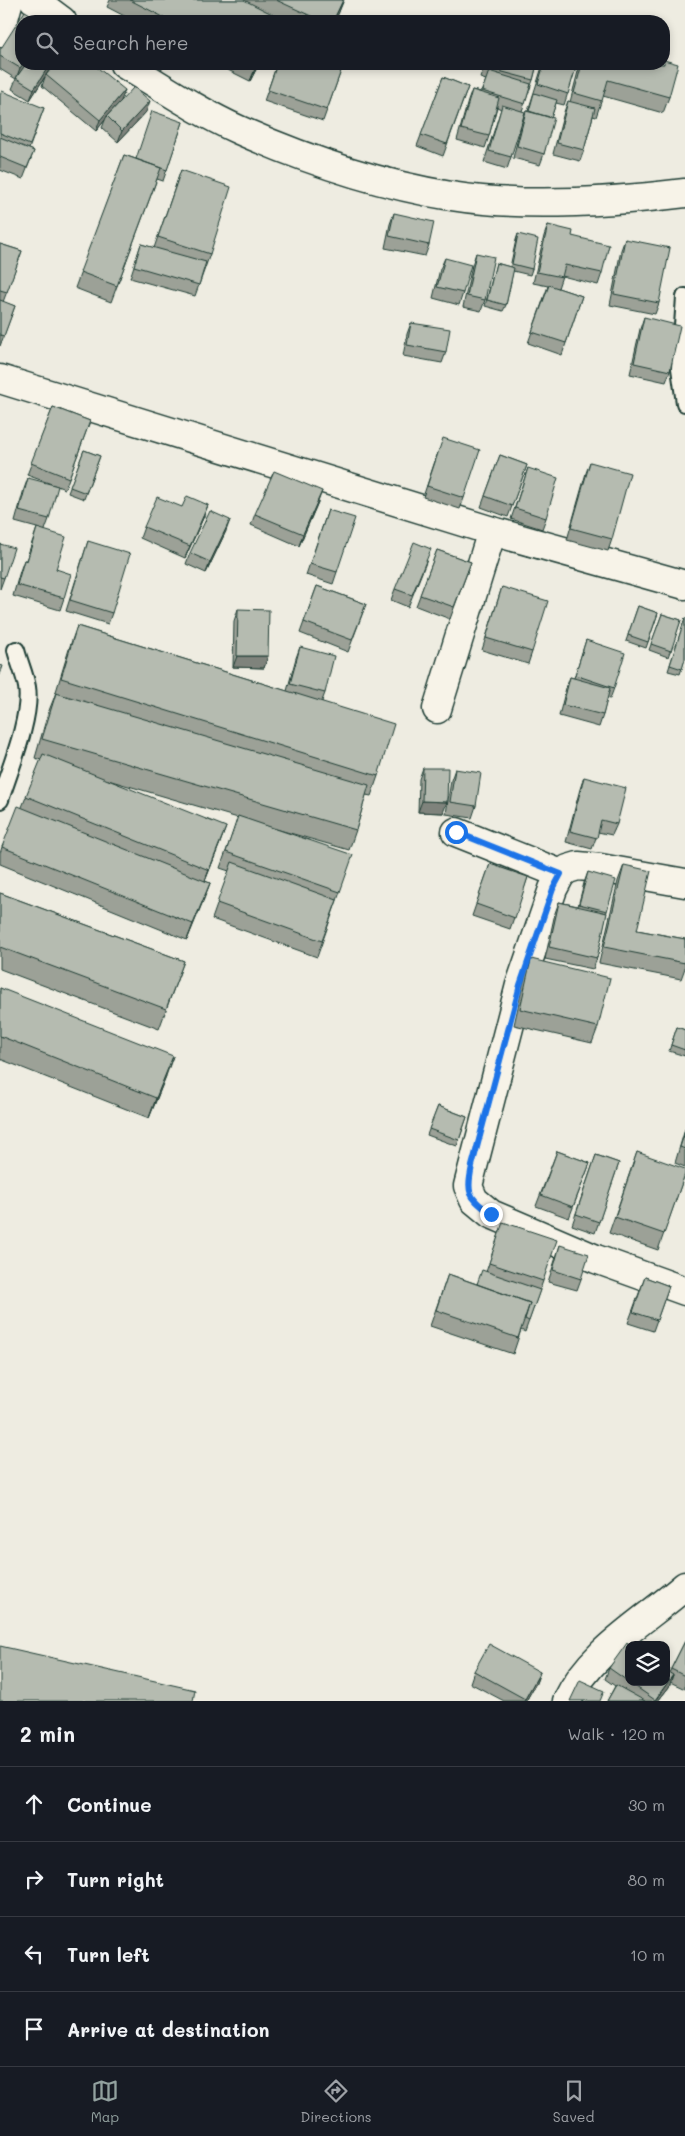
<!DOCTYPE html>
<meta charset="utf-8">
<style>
:root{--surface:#171b24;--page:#20242c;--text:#f1f3f6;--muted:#9ea1a6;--line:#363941;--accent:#92a19f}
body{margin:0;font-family:Mali,sans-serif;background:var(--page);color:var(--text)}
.controls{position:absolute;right:15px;bottom:15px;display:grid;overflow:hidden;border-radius:10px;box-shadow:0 2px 8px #0003}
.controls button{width:45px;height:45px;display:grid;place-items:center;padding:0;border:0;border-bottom:1px solid var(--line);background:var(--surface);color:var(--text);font:25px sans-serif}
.stop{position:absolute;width:15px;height:15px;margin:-11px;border:4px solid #1a73e8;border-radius:50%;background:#fff}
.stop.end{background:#1a73e8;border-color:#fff;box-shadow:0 1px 5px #0008}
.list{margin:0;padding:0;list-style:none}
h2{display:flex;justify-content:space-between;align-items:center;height:65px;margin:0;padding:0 20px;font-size:21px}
h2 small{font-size:16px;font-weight:400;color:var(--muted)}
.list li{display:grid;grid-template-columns:32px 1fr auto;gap:15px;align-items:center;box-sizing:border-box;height:75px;padding:0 20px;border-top:1px solid var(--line)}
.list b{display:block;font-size:19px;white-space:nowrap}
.list em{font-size:16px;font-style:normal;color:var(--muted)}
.icon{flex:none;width:28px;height:28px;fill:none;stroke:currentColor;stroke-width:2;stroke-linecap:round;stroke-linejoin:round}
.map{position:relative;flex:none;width:685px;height:1701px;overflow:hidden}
.search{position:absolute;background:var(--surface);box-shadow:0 2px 8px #0003;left:15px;right:15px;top:15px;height:55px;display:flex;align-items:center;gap:12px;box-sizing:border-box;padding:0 18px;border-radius:20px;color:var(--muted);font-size:19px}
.sheet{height:365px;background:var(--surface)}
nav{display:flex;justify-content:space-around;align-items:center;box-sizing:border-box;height:70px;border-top:1px solid var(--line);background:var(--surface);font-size:14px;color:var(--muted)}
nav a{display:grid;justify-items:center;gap:2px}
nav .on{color:var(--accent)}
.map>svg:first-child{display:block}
</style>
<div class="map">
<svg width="685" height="1701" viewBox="0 0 685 1701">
<rect width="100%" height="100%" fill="#eeece1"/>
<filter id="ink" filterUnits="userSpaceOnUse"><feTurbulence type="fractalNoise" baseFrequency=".02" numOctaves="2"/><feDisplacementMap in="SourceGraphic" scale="10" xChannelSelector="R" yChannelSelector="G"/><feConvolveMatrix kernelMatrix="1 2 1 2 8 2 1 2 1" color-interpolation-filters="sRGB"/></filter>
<g filter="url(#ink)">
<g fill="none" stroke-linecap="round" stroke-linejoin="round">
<defs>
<path id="lane" d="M685,297L680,368L685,403
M0,800C9,771 32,717 27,687C25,675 19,662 16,650"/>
<path id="street" d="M0,33L9,0
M0,379L492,531L685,585
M437,709L492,531
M456,832L561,874
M685,883L600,868L578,866L568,869L561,874L553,889L520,985L468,1186L474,1200L491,1214L596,1259L685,1291
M567,1701C590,1651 645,1621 685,1586"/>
<path id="primary" d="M34,0L62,21
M124,64C162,87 199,112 239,130C307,160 378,184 451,196C525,208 611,202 685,193"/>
</defs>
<use href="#lane" stroke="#1f3d34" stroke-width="20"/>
<use href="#street" stroke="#1f3d34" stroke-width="31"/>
<use href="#primary" stroke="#1f3d34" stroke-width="31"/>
<use href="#lane" stroke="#f7f3e8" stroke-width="16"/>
<use href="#street" stroke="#f7f3e8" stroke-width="28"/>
<use href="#primary" stroke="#f7f3e8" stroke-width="28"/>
</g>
<path fill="#9ca197" stroke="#1f3d34" d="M110,0H344L335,21H282L279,20V21H134L107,7Z
M0,50L21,64H53L48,71L146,112L118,142L102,128L105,120L96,131L42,86L45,77L30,100L12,89L16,79L0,69Z
M216,64H259L250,81Z
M277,64L342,68L323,121L264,101Z
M485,64H537L533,80L522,111L511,157L507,169L484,162L501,109L497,107L489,136L485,148L457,140L468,101L472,90L481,92L486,80L480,78Z
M543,64H577L564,105L556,103L551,118L544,154L540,165L513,158L522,122L526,111H528Z
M580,64H664L669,97L663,113L603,96L596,117L593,116L584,150L580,161L553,154L564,112L568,101L570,102Z
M443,77L468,87L443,156L417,146Z
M0,95L44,108L29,149L34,151L23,179L0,170Z
M183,122L163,181L157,179L111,302L75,288L124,155L136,159Z
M181,170L210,254L195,296L130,278L141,244L154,248Z
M394,213L429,245L425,256L385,248L390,224Z
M548,225L572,236L602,273L598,285L562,276L558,288L582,296L562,355L528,343L548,286L533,283L544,236Z
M518,234L532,269L530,275L513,271L506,305L503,311L485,306L496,263L510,267L516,240Z
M625,239L659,303L655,314L610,305L621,250Z
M0,244L22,251L3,302L15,306L0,346Z
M476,253L485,300L481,311L463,307L472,265Z
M445,258L463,293L459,305L433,298L440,269Z
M644,317L670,371L666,382L630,374L640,329Z
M411,323L446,352L442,363L403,356L407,334Z
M53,407L90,421L65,489L27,475Z
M439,449L464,498L460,509L423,497Z
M84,450L100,456L84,499L68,493Z
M500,455L527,465L508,517L481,507Z
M590,462L612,539L608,551L567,540L586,473Z
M528,468L546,518L542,529L511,519Z
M28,478L49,519L45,530L64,598L60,610L13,596L20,571L24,560H26L37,528L15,522L24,489Z
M318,502L299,546L251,525L255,514Z
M182,507L204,516L185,558L140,538L144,527Z
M328,510L337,572L333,584L306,575Z
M226,531L206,573L186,564L190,553Z
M88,541L112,613L108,624L66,611Z
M0,544L4,578L0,589Z
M437,550L471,562L450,619L416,606Z
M427,560L408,607L391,600L395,589Z
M317,586L366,604L348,652L300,633Z
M502,587L532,652L528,664L482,650Z
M638,606L658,613L646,648L626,641Z
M238,609L268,656L264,668L233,667L234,621Z
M662,614L681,620L668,657L649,650Z
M685,618V659L680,674L668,671Z
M77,626L287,691L296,658L300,647L325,693L322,701L378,776L371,796L366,795L356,830L349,850L276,829L340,892L317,957L212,919L229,871L220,868L238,818L108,780L220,843L205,881L210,883L187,940L0,864V853L2,847L22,807L41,760L35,758L48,713L54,698L70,646Z
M586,640L614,688L610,699L607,698L603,715L599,727L559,716L566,688L570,677L574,678Z
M423,768L443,813L418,812L419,779Z
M455,769L476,806L472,818L446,814L451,780Z
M584,777L617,824L612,835L598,832L592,849L566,842L580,789Z
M490,864L528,877L510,929L472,916Z
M624,865L637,930L685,939V968L681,979L599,963L618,881Z
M588,872L607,911L597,958L593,969L545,959L555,913L559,902L578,906L584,883Z
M0,893L184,961L159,1029L0,969Z
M531,959L598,1027L592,1043L514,1025L525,975Z
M0,988L166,1076L149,1118L0,1059Z
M677,1027L685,1030V1056L669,1051Z
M438,1106L467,1117L457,1146L427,1135Z
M685,1129V1167L675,1163Z
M557,1151L590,1163L569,1218L536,1206Z
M637,1152L685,1174L658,1250L609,1233Z
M596,1155L619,1163L595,1233L572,1225Z
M499,1234L543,1281L525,1332L521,1330L513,1354L430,1326L448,1274L477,1284L486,1272Z
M560,1245L581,1279L577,1290L548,1282Z
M645,1277L669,1286L653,1331L628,1323Z
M685,1641V1689L670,1682L669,1687L658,1701H607L615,1686L605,1679L609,1668L669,1673Z
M474,1671L540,1672L536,1683L526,1701H504L470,1683Z"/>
<path fill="#7f837b" stroke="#1f3d34" d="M343,0L339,12L335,21H333Z
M23,64H26L16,79L20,68Z
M50,64H53L30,100L34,89Z
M257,64H259L250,81Z
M125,90L121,101L107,116L105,120L96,131L100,120Z
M150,101L146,112L118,142L122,131Z
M322,491L318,502L299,546L303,534Z
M208,505L204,516L185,558L190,546Z
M230,520L226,531L206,573L210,562Z
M237,656H268L264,668L233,667Z
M422,801L447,802L443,813L418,812Z
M226,827L220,843L203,886L209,870Z
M210,883L204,899L187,940L193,924Z
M173,1056L166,1076L149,1118L156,1098Z
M540,1672L536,1683L526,1701H524Z
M673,1675L669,1687L658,1701H655Z"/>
<path fill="#b5bbb0" stroke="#1f3d34" d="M130,0H244L280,18L278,21H171Z
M276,0H343L333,21H322Z
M25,11L42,21H21V64H23L20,68L0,56V50Z
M664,60L678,64L669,97L608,80L602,101L574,93L582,64H664Z
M26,64H50L34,89L16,78Z
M55,64H93L125,90L100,120L46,75Z
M277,64H329L342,68L327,110L268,90Z
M485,64H537L533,80L484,67Z
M544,64H577L568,94L538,84Z
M489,71L531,84L525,104L482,91Z
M443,77L468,87L447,144L421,135Z
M134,87L150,101L122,131L107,116Z
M472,90L499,98L489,136L461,129Z
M2,91L44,108L30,145L0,133V95Z
M534,93L557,100L551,118L529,111Z
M568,101L595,108L584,150L557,143Z
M502,105L525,112L511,157L489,151Z
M152,111L183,122L167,170L136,159Z
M526,111L554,118L544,154L517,146Z
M0,137L34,151L27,168L0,157Z
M124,155L161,168L117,286L80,272Z
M181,170L231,187L210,254L158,237Z
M394,213L434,222L429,245L389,236Z
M548,225L573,231L572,236L609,245L602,273L565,265L562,277L537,272Z
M518,234L538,239L532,269L512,264Z
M625,239L670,248L659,303L614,294Z
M0,244L22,251L7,292L0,290Z
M141,244L206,262L199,285L134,266Z
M476,253L494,257L485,300L467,296Z
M445,258L471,265L463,293L437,287Z
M496,263L514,268L506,305L487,300Z
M549,285L582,296L566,343L532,332Z
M0,300L15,306L4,336L0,335Z
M644,317L680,326L670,371L634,363Z
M411,323L450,329L446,352L407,345Z
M53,407L90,421L69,478L31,463Z
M443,438L480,450L464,498L427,486Z
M84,450L100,456L86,493L70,487Z
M500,455L527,465L512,506L485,496Z
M590,462L630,473L612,539L571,528Z
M528,468L558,478L546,518L515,508Z
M274,471L322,491L303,534L255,514Z
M28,478L58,486L49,519L19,511Z
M187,496L208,505L190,546L144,527L157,497L182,507Z
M328,510L355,518L337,572L310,564Z
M210,511L230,520L210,562L190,553Z
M37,528L66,537L56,569L71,574L64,598L17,585L24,560L27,561Z
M88,541L130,554L112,613L70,600Z
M414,542L431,549L412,595L395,589Z
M0,544L14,548L4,578L0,577Z
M437,550L471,562L454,607L420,595Z
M317,586L366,604L352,640L304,622Z
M502,587L548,601L532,652L486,638Z
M638,606L658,613L648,642L628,635Z
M238,609L269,610L268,656H237Z
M662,614L681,620L671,651L651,644Z
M685,618V659L682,669L670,665Z
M77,626L394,724L378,776L61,678Z
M586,640L625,653L614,688L575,675Z
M300,647L334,656L325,693L290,684Z
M0,665L3,666L0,675Z
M570,677L610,688L603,715L563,705Z
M56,693L369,785L356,830L42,739Z
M43,754L226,827L209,870L26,796Z
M423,768H448L447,802L422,801Z
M455,769L481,773L476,806L450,802Z
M584,777L626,788L617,824L601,820L597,838L570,831Z
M18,806L210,883L193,924L2,847Z
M238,816L353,855L340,892L226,852Z
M232,862L337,900L322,941L217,903Z
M490,864L528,877L515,918L476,904Z
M624,865L651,871L637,930L685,939V963L604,947Z
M588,872L616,880L607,911L579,904Z
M0,893L184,961L166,1009L0,947Z
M559,902L607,913L597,958L549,947Z
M531,959L610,978L598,1027L520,1009Z
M0,988L173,1056L156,1098L0,1036Z
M677,1027L685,1030V1050L671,1045Z
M438,1106L467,1117L459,1140L429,1129Z
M685,1132V1149L680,1147Z
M557,1151L590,1163L573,1207L541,1195Z
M637,1152L685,1169V1174L664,1234L615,1217Z
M596,1155L619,1163L599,1222L576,1214Z
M503,1222L557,1240L543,1281L489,1263Z
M560,1245L589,1254L581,1279L553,1270Z
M482,1270L540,1290L529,1321L525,1319L530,1303L477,1284Z
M448,1274L530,1303L518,1338L436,1310Z
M645,1277L669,1286L657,1320L633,1312Z
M685,1641V1676L671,1669Z
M627,1643L629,1645V1682L609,1668Z
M489,1644L540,1672L525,1699L474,1671Z
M0,1646L195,1690L193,1701H0Z
M666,1671L673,1675L655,1700L629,1682H666Z
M580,1680L604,1691L600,1701H570Z
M616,1685L645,1701H607Z"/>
</g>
<g fill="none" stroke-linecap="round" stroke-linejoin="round" filter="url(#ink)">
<path stroke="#1a73e8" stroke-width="6" d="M456,832L561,874L553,889L520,985L472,1166C466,1195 469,1196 491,1214"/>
</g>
</svg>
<div class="controls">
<button><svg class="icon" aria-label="layers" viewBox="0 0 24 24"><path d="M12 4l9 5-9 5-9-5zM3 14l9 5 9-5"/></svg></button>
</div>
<div class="stop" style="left:456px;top:832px"></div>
<div class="stop end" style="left:491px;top:1214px"></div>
<div class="search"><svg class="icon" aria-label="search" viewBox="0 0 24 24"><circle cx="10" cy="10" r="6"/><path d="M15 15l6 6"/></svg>Search here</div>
</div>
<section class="sheet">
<h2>2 min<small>Walk · 120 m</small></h2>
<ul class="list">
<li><svg class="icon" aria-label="ahead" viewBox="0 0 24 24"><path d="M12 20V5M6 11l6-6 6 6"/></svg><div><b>Continue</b></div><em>30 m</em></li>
<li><svg class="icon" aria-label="right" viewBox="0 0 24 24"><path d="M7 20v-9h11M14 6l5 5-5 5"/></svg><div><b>Turn right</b></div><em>80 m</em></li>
<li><svg class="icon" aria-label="left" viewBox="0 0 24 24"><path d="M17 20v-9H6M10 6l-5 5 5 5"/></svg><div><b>Turn left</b></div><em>10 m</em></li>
<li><svg class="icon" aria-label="arrive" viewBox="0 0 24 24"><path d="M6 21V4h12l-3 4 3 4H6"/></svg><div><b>Arrive at destination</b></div></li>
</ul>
</section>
<nav>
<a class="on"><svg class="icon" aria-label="map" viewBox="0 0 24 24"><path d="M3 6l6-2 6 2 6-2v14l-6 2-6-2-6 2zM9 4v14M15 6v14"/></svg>Map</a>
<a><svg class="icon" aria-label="directions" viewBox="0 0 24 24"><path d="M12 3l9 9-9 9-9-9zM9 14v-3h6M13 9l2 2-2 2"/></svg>Directions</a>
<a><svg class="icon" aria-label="saved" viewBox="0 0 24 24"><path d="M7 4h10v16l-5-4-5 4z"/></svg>Saved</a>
</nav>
